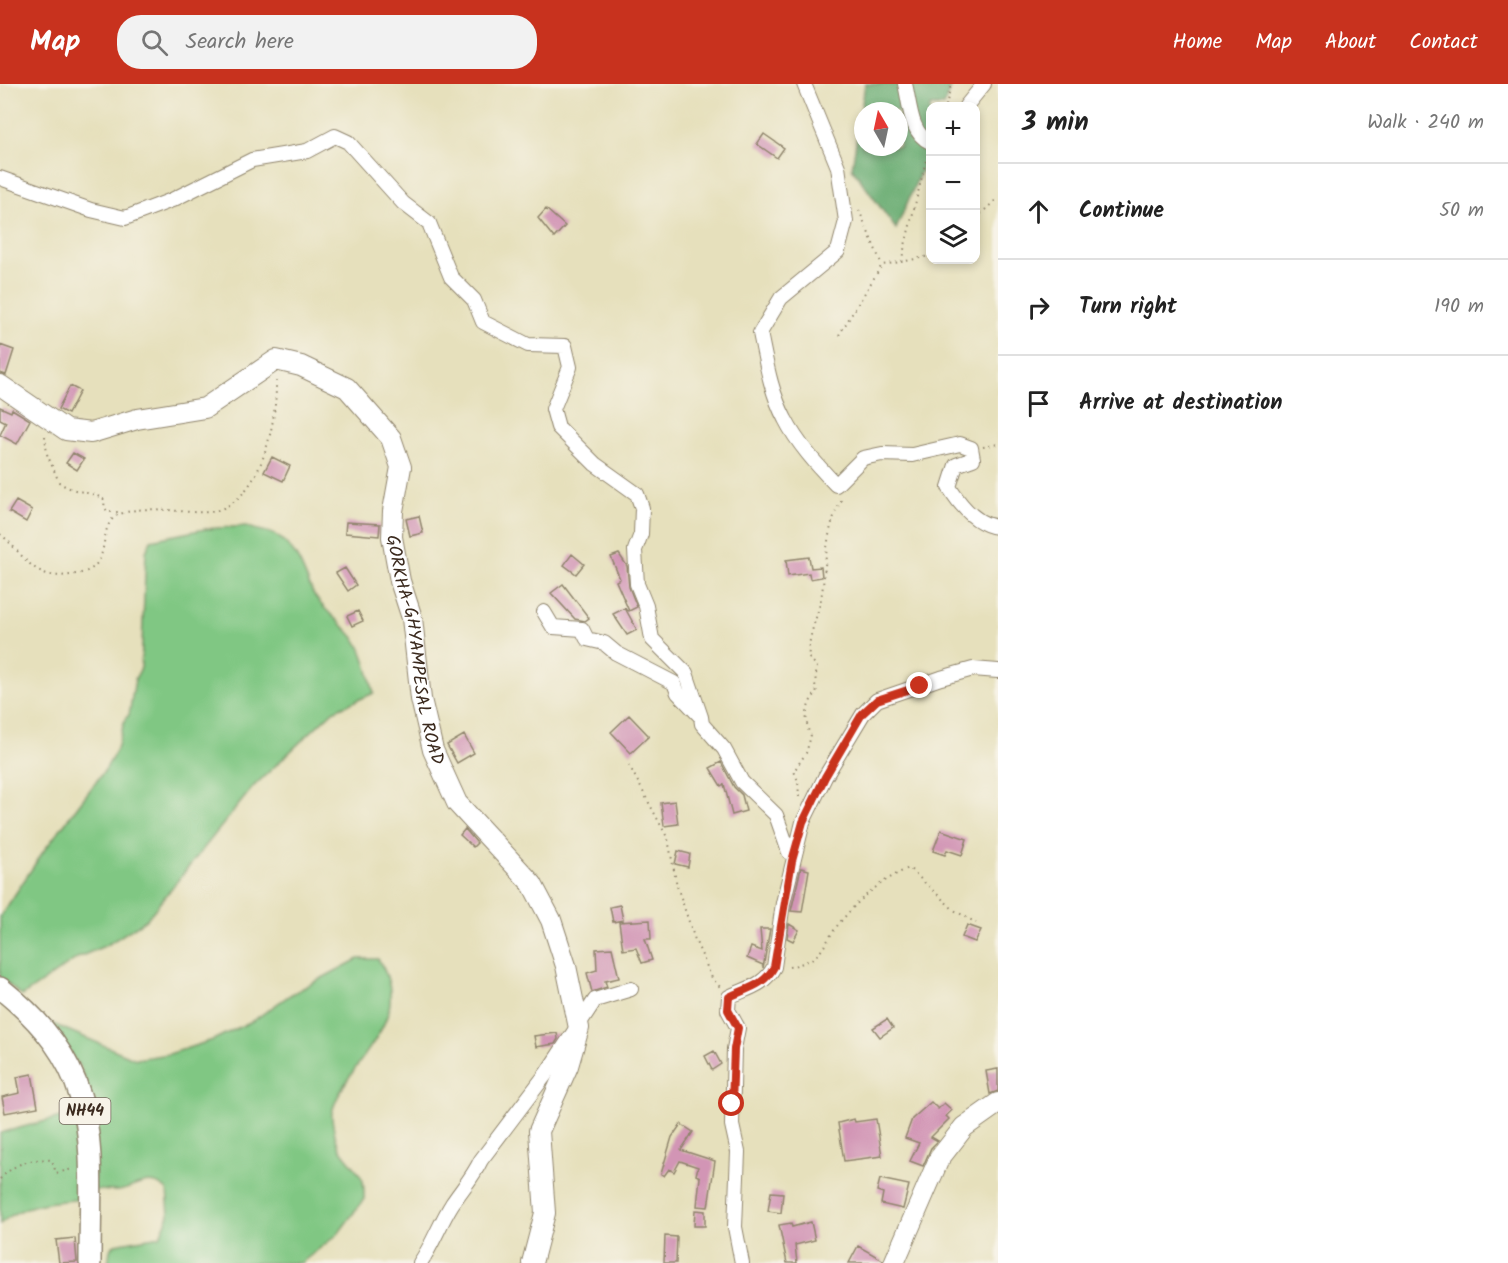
<!DOCTYPE html>
<meta charset="utf-8">
<style>
:root{--surface:#fff;--page:#f2f2f2;--text:#222;--muted:#767676;--line:#e0e0e0;--accent:#c8321e}
body{margin:0;font-family:Kalam,sans-serif;background:var(--page);color:var(--text)}
.controls{position:absolute;right:18px;top:18px;display:grid;overflow:hidden;border-radius:12px;box-shadow:0 3px 9px #0003}
.controls button{width:54px;height:54px;display:grid;place-items:center;padding:0;border:0;border-bottom:2px solid var(--line);background:var(--surface);color:var(--text);font:30px sans-serif}
.compass{position:absolute;left:854px;top:18px;width:54px;height:54px;border-radius:50%;background:var(--surface);box-shadow:0 3px 9px #0003;rotate:351deg}
.stop{position:absolute;width:18px;height:18px;margin:-14px;border:4px solid #c8321e;border-radius:50%;background:#fff}
.stop.end{background:#c8321e;border-color:#fff;box-shadow:0 2px 6px #0008}
.list{margin:0;padding:0;list-style:none}
h2{display:flex;justify-content:space-between;align-items:center;height:78px;margin:0;padding:0 24px;font-size:26px}
h2 small{font-size:20px;font-weight:400;color:var(--muted)}
.list li{display:grid;grid-template-columns:39px 1fr auto;gap:18px;align-items:center;box-sizing:border-box;height:96px;padding:0 24px;border-top:2px solid var(--line)}
.list b{display:block;font-size:22px;white-space:nowrap}
.list em{font-size:20px;font-style:normal;color:var(--muted)}
.icon{flex:none;width:33px;height:33px;fill:none;stroke:currentColor;stroke-width:2;stroke-linecap:round;stroke-linejoin:round}
.map{position:relative;flex:none;width:998px;height:1179px;overflow:hidden}
header{display:flex;align-items:center;gap:36px;box-sizing:border-box;height:84px;padding:0 30px;background:var(--accent);color:#fff}
header strong{font-size:28px}
nav{display:flex;gap:33px;margin-inline-start:auto;font-size:21px}
.search{width:420px;height:54px;background:var(--page);display:flex;align-items:center;gap:15px;box-sizing:border-box;padding:0 21px;border-radius:24px;color:var(--muted);font-size:22px}
main{display:flex}
aside{flex:1;background:var(--surface)}
.map>svg:first-child{display:block}
</style>
<header>
<strong>Map</strong>
<div class="search"><svg class="icon" aria-label="search" viewBox="0 0 24 24"><circle cx="10" cy="10" r="6"/><path d="M15 15l6 6"/></svg>Search here</div>
<nav><a>Home</a><a>Map</a><a>About</a><a>Contact</a></nav>
</header>
<main>
<div class="map">
<svg width="998" height="1179" viewBox="0 0 998 1179">
<rect width="100%" height="100%" fill="#f7f3e8"/>
<filter id="ink" filterUnits="userSpaceOnUse"><feTurbulence type="fractalNoise" baseFrequency=".0167" numOctaves="2"/><feDisplacementMap in="SourceGraphic" scale="12" xChannelSelector="R" yChannelSelector="G"/><feConvolveMatrix kernelMatrix="1 2 1 2 8 2 1 2 1" color-interpolation-filters="sRGB"/></filter>
<filter id="wash" filterUnits="userSpaceOnUse"><feTurbulence type="fractalNoise" baseFrequency=".008" numOctaves="4" result="noise"/><feDisplacementMap in="SourceGraphic" scale="24" xChannelSelector="R" yChannelSelector="G"/><feGaussianBlur stdDeviation="1.35" result="paint"/><feColorMatrix in="noise" values="0 0 0 0 0 0 0 0 0 0 0 0 0 0 0 0 0 1.4 0 .05"/><feComposite in="paint" operator="in"/></filter>
<g filter="url(#wash)">
<rect width="100%" height="100%" fill="#e6e0bc"/>
<path fill="#80c783" stroke="#5e7850" stroke-width="1.5" d="M246,442C257,448 269,445 280,454C301,472 302,486 313,509C323,528 349,543 359,561C367,576 369,593 374,609L333,627L253,703L146,836L107,861L79,873L22,912L0,893V833L43,768L105,686L117,665L125,635L129,631L135,595L141,584L146,468L151,456L205,445Z
M358,875H378C419,937 347,974 332,1028C331,1033 333,1040 334,1046C339,1075 355,1076 363,1097C364,1102 364,1110 364,1115L338,1150L301,1179H108L110,1166L115,1160L160,1152L169,1131L167,1106C149,1089 135,1105 118,1107C110,1107 102,1106 94,1106L95,1026L80,983L46,937L136,975L169,970L213,956L254,936L290,911Z
M80,1028L84,1115C53,1118 24,1118 0,1140V1049Z"/>
<path fill="#68ac71" stroke="#526b48" stroke-width="1.5" fill-rule="evenodd" d="M865,0H951L944,22H930V66L896,145L852,84ZM863,27H899V63H863Z"/>
<g id="blocks">
<path fill="#d295b5" d="M764,50L784,64L777,74L757,60Z
M546,125L565,142L554,154L538,134Z
M0,261L14,266L6,291L0,289Z
M70,302L80,307L68,330L58,325Z
M0,323L11,328L12,325L30,336L17,360L0,351L6,338L0,335Z
M73,369L84,375L77,386L66,379Z
M272,373L290,382L283,397L264,388Z
M16,417L32,426L26,438L9,428Z
M419,432L423,449L410,452L406,435Z
M346,438L380,440L379,452L345,449Z
M572,470L584,480L576,490L564,481Z
M619,470L627,482L629,503L637,523L629,527L616,497L620,495L611,473Z
M809,473L811,484L821,483L822,493L810,495L809,489L788,492L786,476Z
M345,484L356,501L348,507L336,489Z
M563,500L589,534L585,537L575,535L551,509Z
M625,524L637,546L627,551L613,530Z
M358,527L363,537L352,542L347,532Z
M629,631L649,652L631,669L611,648Z
M464,651L474,669L457,679L447,661Z
M721,678L734,703L742,711L746,727L732,731L724,700L721,702L710,684Z
M675,717L678,740L664,742L661,719Z
M465,745L477,759L473,763L460,751Z
M941,746L967,755L962,771L947,766L945,771L933,767Z
M678,767L690,770L688,783L675,780Z
M801,784L809,786L802,828L791,827Z
M620,821L623,836L613,838L610,823Z
M650,836L651,855H645L652,876L642,879L636,864L623,866L619,838Z
M789,840L799,846L793,857L787,854Z
M967,841L981,846L975,858L962,853Z
M760,845H770L763,884V881L747,874L751,863L762,867Z
M612,864L619,894L605,897L607,903L592,908L587,889L597,886L596,865Z
M887,935L893,944L880,953L873,944Z
M557,949L558,955L555,960L536,963L534,952Z
M714,967L721,980L712,986L705,972Z
M998,985V1007L990,1010L986,987Z
M32,990L38,1023L5,1029L2,1013L20,1009L17,993Z
M931,1018L938,1025L944,1019L952,1026L946,1032L949,1035L931,1053L938,1057L931,1064L923,1082L910,1077L919,1059L905,1054L912,1035Z
M854,1035L855,1038L876,1035L882,1072L844,1077L838,1039Z
M681,1040L693,1048L681,1066L715,1077L708,1123L697,1122L700,1093L696,1091L698,1083L680,1077L674,1088L669,1085L664,1092L661,1090L672,1053Z
M880,1095L909,1101L903,1125L881,1120L883,1109L877,1107Z
M771,1108L783,1109L781,1129L768,1127Z
M695,1126L705,1127V1142H694Z
M811,1138L815,1156L795,1161L797,1179H787L779,1141L791,1139L792,1143Z
M665,1152L677,1153L676,1179H664Z
M75,1154L77,1178L59,1179L56,1156Z
M858,1162L883,1176L882,1179H849Z"/>
</g>
</g>
<g filter="url(#ink)">
<use href="#blocks" fill-opacity="0" stroke="#90856d" stroke-width="1.5"/>
<g fill="none" stroke-linecap="round" stroke-linejoin="round">
<defs>
<path id="street" d="M804,0L838,83L846,137L838,167L781,214L760,249C766,278 771,309 785,335C797,359 817,381 836,401L863,374L882,370L912,371L960,360L971,364L973,375L956,381L949,403C960,421 976,441 998,443
M905,0C910,19 910,50 930,58
M966,22L984,0
M0,94L91,126L125,134L172,116L252,76L307,67L335,52L348,58L403,119L429,139L451,193L474,216L483,238L528,261L565,262L570,283L553,325L558,343L595,380L637,410L642,424L641,450L635,466L637,500L646,522L652,555L686,589L701,633
M544,528L553,543L582,545L587,555L604,559L616,569L674,599L678,609L701,633L702,640L724,665L742,698L776,731L789,768L796,767
M420,1179C433,1160 440,1139 452,1120C462,1105 473,1093 481,1076L546,990L595,916L631,905
M742,1179L735,1143L738,1068L732,1041L734,965L738,944L728,926L729,913C747,904 764,902 774,883L783,819L803,738L825,693L863,630L877,616L941,594L973,585L998,587"/>
<g id="secondary">
<path id="s1" d="M0,301L66,346L91,349L137,335L205,324L276,276L301,282L347,304L391,354L401,383L393,427L392,453L400,497L412,534L421,615L433,666L457,719L532,800L551,836L566,882L579,944L568,982L539,1047L545,1129L532,1179"/>
<path d="M894,1179L939,1075L964,1043L998,1019"/>
</g>
<path id="primary" d="M0,904C105,987 90,1059 90,1179"/>
</defs>
<use href="#street" stroke="#90856d" stroke-width="16"/>
<use href="#secondary" stroke="#90856d" stroke-width="22"/>
<use href="#primary" stroke="#90856d" stroke-width="24"/>
<path stroke="#90856d" stroke-width="2" stroke-dasharray="1.5 4.5" stroke-linecap="butt" d="M946,22L951,0
M859,126L882,181
M976,134L998,114
M901,178L930,172
M839,251L882,181L901,178L927,72
M45,352L47,370L59,398C72,409 92,407 105,416L104,423L108,428H122
M983,363L998,360
M0,450C16,462 25,481 44,489C55,493 65,492 76,490C119,484 91,438 123,429C152,420 181,430 209,428C261,422 277,338 276,297
M629,681L668,755L677,802L695,856L712,894L721,904
M799,713L798,697L794,687L806,669L811,652C804,640 805,619 817,609L815,600L817,582L809,574C807,554 817,535 821,515C827,481 824,446 842,415L839,414
M789,883C828,874 820,861 842,836C861,813 882,796 909,784L954,826L976,839
M0,1095C15,1079 31,1074 52,1076L56,1089L73,1085"/>
<use href="#street" stroke="#fff" stroke-width="14"/>
<use href="#secondary" stroke="#fff" stroke-width="20"/>
<use href="#primary" stroke="#fff" stroke-width="21"/>
</g>
</g>
<g fill="none" stroke-linecap="round" stroke-linejoin="round" filter="url(#ink)">
<path stroke="#c8321e" stroke-width="8" d="M732,1020L734,965L738,944L728,926L729,913C747,904 764,902 774,883L792,777L803,738L825,693L862,630L877,616L920,602"/>
</g>
<g text-anchor="middle" dominant-baseline="central" stroke-width="4.5" stroke-linejoin="round" paint-order="stroke">
<rect fill="#f7f3e8" stroke="#73665b" stroke-width="1.5" x="59.5" y="1014" width="51" height="26" rx="4.5"/>
<g font-size="16" font-weight="bold" fill="#3b2a1e">
<text x="85" y="1027">NH44</text>
</g>
<g font-size="18" fill="#3b2a1e" stroke="#f7f3e8">
<text stroke="none"><textPath href="#s1" startOffset="668">GORKHA-GHYAMPESAL ROAD</textPath></text>
</g>
</g>
</svg>
<div class="controls">
<button>+</button>
<button>−</button>
<button><svg class="icon" aria-label="layers" viewBox="0 0 24 24"><path d="M12 4l9 5-9 5-9-5zM3 14l9 5 9-5"/></svg></button>
</div>
<svg class="compass" viewBox="-18 -18 36 36"><path d="M0-13l5 13h-10z" fill="#e53935"/><path d="M0 13l5-13h-10z" fill="#767676"/></svg>
<div class="stop" style="left:732px;top:1020px"></div>
<div class="stop end" style="left:920px;top:602px"></div>
</div>
<aside>
<h2>3 min<small>Walk · 240 m</small></h2>
<ul class="list">
<li><svg class="icon" aria-label="ahead" viewBox="0 0 24 24"><path d="M12 20V5M6 11l6-6 6 6"/></svg><div><b>Continue</b></div><em>50 m</em></li>
<li><svg class="icon" aria-label="right" viewBox="0 0 24 24"><path d="M7 20v-9h11M14 6l5 5-5 5"/></svg><div><b>Turn right</b></div><em>190 m</em></li>
<li><svg class="icon" aria-label="arrive" viewBox="0 0 24 24"><path d="M6 21V4h12l-3 4 3 4H6"/></svg><div><b>Arrive at destination</b></div></li>
</ul>
</aside>
</main>
